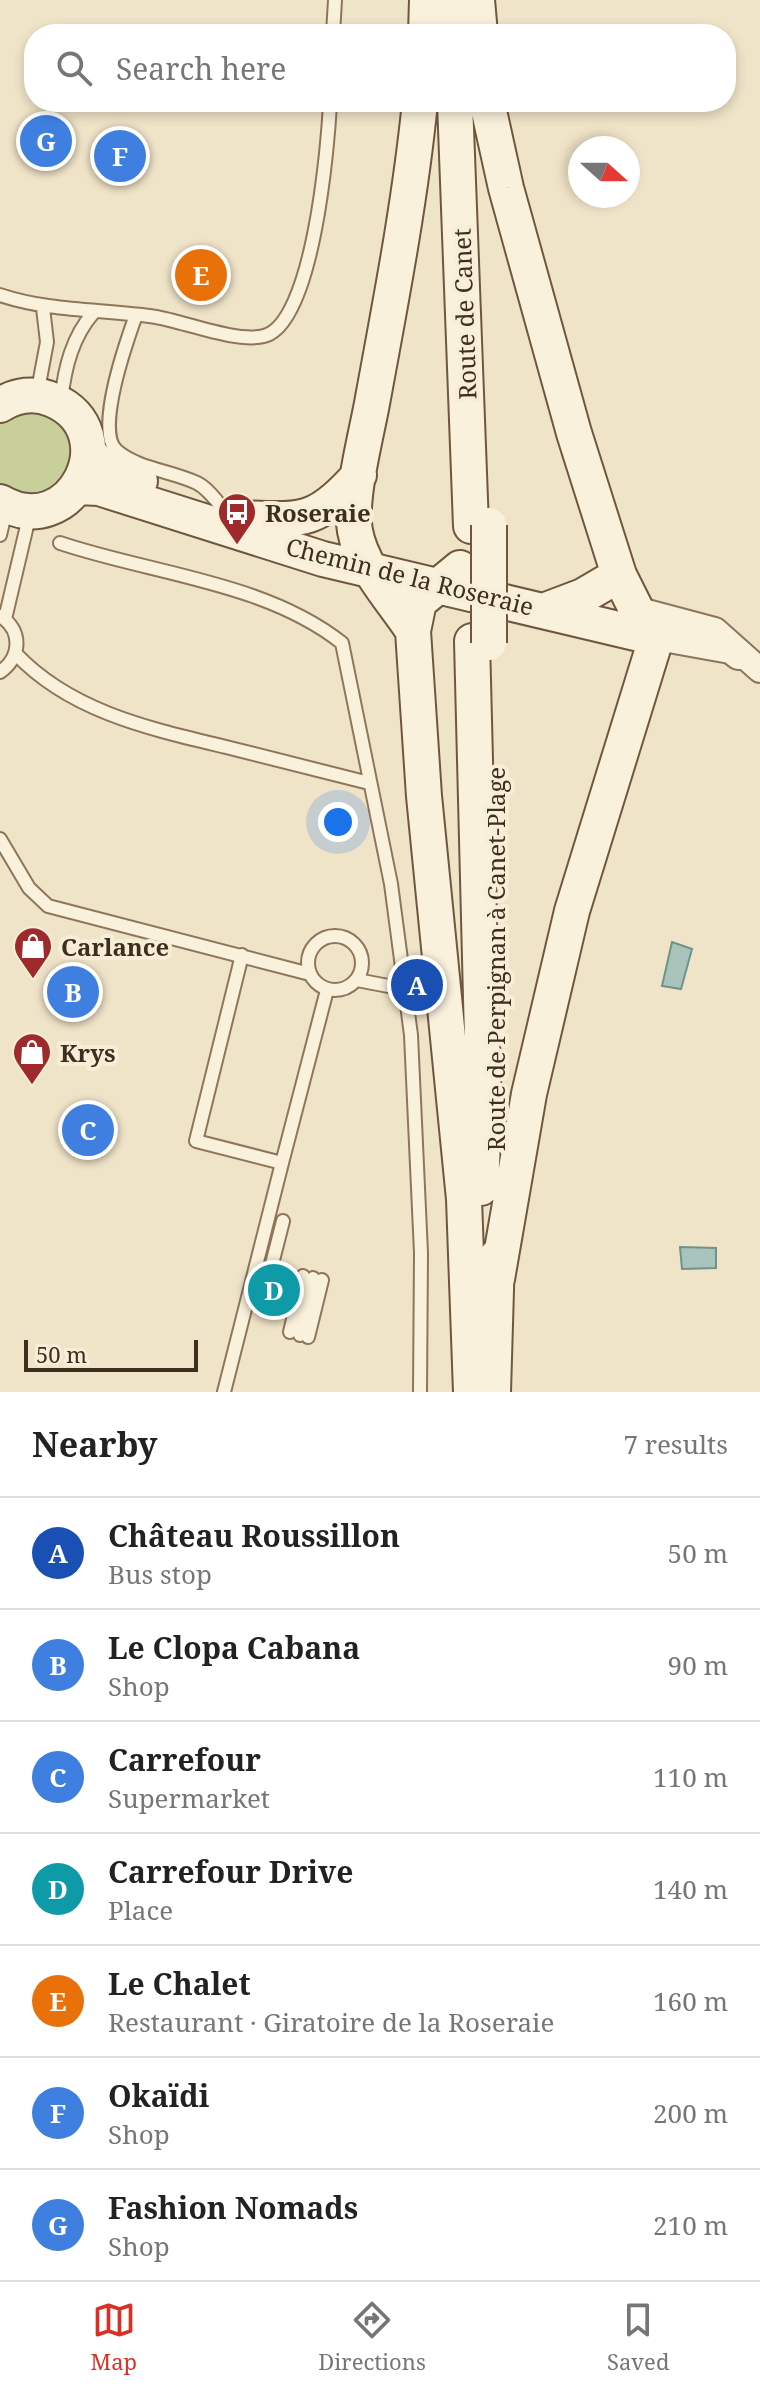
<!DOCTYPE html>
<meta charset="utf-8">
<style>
:root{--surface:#fff;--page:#f6f6f6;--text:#222;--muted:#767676;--line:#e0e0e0;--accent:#d93025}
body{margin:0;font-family:"Noto Serif",serif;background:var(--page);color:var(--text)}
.compass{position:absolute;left:568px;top:136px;width:72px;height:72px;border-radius:50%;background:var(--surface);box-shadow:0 4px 12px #0003;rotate:111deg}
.scale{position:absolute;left:24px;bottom:20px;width:174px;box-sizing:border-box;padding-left:8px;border:4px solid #3d2e20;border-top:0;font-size:22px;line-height:28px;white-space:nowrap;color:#3d2e20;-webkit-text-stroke:6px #f7eed8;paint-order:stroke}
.you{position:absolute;left:338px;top:822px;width:28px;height:28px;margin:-20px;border:6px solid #fff;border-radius:50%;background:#1a73e8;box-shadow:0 0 0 12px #1a73e833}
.badge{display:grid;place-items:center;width:52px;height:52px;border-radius:50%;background:var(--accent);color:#fff;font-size:26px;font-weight:700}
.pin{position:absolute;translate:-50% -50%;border:4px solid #fff;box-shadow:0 2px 8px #0006}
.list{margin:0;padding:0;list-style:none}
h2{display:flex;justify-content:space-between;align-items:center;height:104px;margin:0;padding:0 32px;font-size:34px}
h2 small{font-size:26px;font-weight:400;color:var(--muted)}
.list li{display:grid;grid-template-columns:52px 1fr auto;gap:24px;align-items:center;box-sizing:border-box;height:112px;padding:0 32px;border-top:2px solid var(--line)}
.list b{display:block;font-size:30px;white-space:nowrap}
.list p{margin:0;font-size:26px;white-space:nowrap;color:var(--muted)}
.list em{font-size:26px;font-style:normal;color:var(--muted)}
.icon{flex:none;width:44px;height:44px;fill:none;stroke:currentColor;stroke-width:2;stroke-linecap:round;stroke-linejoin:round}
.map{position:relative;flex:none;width:760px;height:1392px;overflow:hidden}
.search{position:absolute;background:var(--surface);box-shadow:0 4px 12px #0003;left:24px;right:24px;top:24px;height:88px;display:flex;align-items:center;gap:20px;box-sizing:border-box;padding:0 28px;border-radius:32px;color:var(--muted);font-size:30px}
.sheet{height:888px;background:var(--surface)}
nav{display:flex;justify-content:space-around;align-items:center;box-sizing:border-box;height:112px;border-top:2px solid var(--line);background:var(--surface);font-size:22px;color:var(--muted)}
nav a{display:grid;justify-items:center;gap:4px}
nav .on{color:var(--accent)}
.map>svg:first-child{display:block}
</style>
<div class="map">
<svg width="760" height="1392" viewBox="0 0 760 1392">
<rect width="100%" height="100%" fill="#f0e4c8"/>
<path fill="#c9cf9b" d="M0,405L69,409L77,487L0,502Z"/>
<path fill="#a9c4bc" stroke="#6f938a" stroke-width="2" d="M672,942L692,949L681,989L662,986Z
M680,1247L716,1248V1268L682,1269Z"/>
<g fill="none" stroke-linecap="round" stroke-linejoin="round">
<defs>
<path id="lane" d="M333,34L335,0
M0,295C51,312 103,309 156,317C185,322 237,343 264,336C313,324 328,147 330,102
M136,315C127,340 94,432 117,451C138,469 172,471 197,483C209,489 219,504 227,514
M37,395L47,342L43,308
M61,400C65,367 72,337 94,312
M0,535L7,506
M60,543C152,574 265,582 342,643L391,884L411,1035L421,1253L420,1392
M0,616C23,630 21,658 0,672
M5,619L30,513
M16,654C71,712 151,729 226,747C273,759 321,771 369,783
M0,839L29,888L48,906L310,974
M308 963a27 27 0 1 1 54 0a27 27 0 1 1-54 0Z
M357,980L404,989
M282,1163L327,990
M271,1268L283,1221
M290,1332L303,1276
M300,1335L313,1278
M308,1337L322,1280
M224,1392L282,1163L196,1141L242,955"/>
<path id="street" d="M636,609L715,630L760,670
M652,637L730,651L738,657"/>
<path id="secondary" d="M449,0L451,34
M477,0L480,34
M426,34L427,0
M455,102L471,526
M487,102L506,188L574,433L619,575L654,645L572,911L529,1094L497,1279
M0,405C16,395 35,392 53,400C127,432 72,544 0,502
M89,453L102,466L140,481
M77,487L99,488L323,559L652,637
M238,518C301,520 315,525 359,475
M460,568L419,602L413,631L424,796L464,1199L471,1392
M546,610L583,596L619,575
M413,631C393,600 362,569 355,531C349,498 367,433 373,398C391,300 410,202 420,102
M472,641L484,1116L481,1188
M493,1392L497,1256"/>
</defs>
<use href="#lane" stroke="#8d765c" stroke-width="16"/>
<use href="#street" stroke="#8d765c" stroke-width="28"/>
<use href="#secondary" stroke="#6f573f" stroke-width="38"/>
<use href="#lane" stroke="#faf1dc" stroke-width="12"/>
<use href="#street" stroke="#faf1dc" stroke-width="24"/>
<use href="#secondary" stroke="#faf1dc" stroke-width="34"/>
<defs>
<path id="secondary-bridge" d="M489,643V525"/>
</defs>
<use href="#secondary-bridge" stroke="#6f573f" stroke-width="38" stroke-linecap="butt"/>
<use href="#secondary-bridge" stroke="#faf1dc" stroke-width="34"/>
</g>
<defs>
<symbol id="bus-pin" viewBox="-11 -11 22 30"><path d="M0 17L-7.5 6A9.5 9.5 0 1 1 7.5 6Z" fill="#9e2a2b" stroke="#f7eed8"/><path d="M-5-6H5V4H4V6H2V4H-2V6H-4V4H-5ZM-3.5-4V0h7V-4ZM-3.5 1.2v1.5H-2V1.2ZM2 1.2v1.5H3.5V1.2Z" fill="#fff"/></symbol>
<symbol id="shop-pin" viewBox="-11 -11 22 30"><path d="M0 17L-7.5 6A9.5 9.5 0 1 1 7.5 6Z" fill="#9e2a2b" stroke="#f7eed8"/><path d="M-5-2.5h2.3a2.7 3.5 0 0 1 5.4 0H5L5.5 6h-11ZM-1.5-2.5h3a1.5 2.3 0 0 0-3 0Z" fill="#fff"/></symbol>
</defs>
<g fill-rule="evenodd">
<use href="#bus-pin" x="215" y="490" width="44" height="60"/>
<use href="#shop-pin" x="11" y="924" width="44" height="60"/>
<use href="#shop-pin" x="10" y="1030" width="44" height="60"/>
</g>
<g text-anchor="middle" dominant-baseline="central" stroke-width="8" stroke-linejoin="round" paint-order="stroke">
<g font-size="24" fill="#3d2e20" stroke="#f7eed8">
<text transform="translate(464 314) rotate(-92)">Route de Canet</text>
<text transform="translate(410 576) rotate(14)">Chemin de la Roseraie</text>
<text transform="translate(495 959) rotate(-90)">Route de Perpignan à Canet-Plage</text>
</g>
<g font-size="24" font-weight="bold" fill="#3d2e20" stroke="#f7eed8" text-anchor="start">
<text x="265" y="512">Roseraie</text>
<text x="61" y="946">Carlance</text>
<text x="60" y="1052">Krys</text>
</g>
</g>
</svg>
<svg class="compass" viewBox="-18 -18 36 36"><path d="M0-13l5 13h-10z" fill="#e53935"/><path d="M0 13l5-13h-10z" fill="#767676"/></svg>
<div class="scale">50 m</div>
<div class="you"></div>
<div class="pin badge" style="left:417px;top:985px;background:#1a4fb4">A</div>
<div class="pin badge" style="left:73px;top:992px;background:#3f7fe0">B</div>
<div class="pin badge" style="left:88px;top:1130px;background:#3f7fe0">C</div>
<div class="pin badge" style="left:274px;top:1290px;background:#0f9aa8">D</div>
<div class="pin badge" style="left:201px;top:275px;background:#e8710a">E</div>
<div class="pin badge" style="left:120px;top:156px;background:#3f7fe0">F</div>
<div class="pin badge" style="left:46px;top:141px;background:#3f7fe0">G</div>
<div class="search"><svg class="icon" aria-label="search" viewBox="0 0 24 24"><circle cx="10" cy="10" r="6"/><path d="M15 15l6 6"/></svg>Search here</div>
</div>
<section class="sheet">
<h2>Nearby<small>7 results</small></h2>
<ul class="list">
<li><span class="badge" style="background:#1a4fb4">A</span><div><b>Château Roussillon</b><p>Bus stop</p></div><em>50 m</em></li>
<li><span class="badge" style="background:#3f7fe0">B</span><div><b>Le Clopa Cabana</b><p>Shop</p></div><em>90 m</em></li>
<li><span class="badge" style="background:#3f7fe0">C</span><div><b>Carrefour</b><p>Supermarket</p></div><em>110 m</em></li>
<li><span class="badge" style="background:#0f9aa8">D</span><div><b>Carrefour Drive</b><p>Place</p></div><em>140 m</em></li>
<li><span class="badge" style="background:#e8710a">E</span><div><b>Le Chalet</b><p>Restaurant · Giratoire de la Roseraie</p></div><em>160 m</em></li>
<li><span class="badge" style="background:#3f7fe0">F</span><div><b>Okaïdi</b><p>Shop</p></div><em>200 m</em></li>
<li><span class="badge" style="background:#3f7fe0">G</span><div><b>Fashion Nomads</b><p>Shop</p></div><em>210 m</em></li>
</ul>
</section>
<nav>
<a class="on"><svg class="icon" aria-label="map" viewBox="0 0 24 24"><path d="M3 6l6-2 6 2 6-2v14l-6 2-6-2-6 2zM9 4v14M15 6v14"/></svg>Map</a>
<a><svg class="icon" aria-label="directions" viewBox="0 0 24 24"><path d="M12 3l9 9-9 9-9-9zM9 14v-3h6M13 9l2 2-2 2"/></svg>Directions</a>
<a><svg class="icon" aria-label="saved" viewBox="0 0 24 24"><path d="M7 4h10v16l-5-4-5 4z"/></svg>Saved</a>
</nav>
